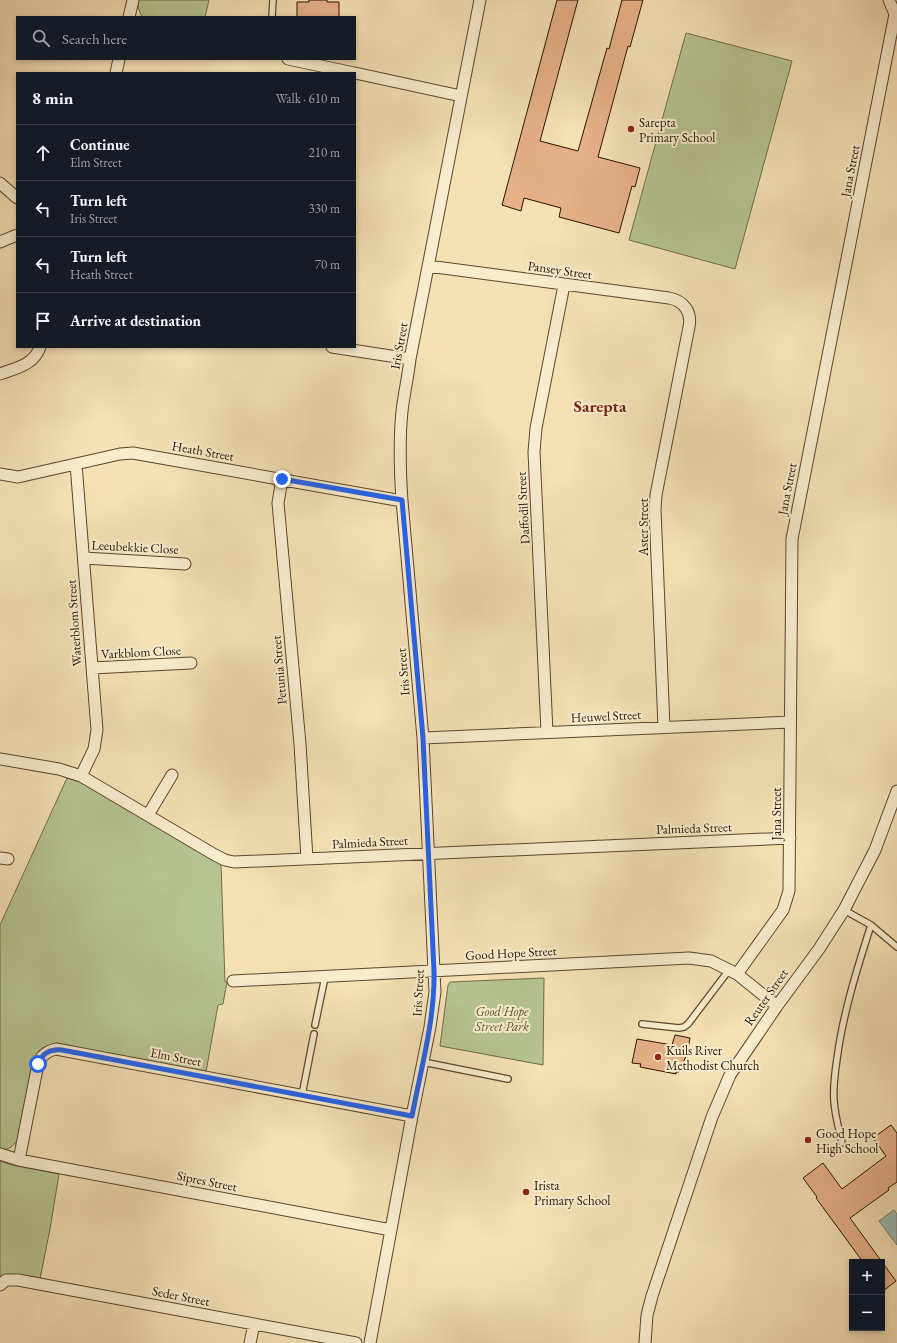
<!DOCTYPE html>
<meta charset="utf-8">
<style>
:root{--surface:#171b24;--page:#20242c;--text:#f1f3f6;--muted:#9ea1a6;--line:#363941}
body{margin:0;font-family:"EB Garamond",serif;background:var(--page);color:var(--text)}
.controls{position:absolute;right:12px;bottom:12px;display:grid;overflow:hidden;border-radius:0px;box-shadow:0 2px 6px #0003}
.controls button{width:36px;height:36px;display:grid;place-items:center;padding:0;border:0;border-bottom:1px solid var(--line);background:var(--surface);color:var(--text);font:20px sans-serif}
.stop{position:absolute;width:12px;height:12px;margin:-9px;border:3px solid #2563eb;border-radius:50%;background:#fff}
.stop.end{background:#2563eb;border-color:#fff;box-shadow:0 1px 4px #0008}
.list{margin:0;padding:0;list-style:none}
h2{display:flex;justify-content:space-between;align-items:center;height:52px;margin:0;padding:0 16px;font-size:17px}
h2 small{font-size:13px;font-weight:400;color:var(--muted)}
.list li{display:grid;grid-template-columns:26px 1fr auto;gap:12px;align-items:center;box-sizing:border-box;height:56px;padding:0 16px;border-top:1px solid var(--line)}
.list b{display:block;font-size:15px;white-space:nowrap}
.list p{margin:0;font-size:13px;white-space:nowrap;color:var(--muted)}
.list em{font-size:13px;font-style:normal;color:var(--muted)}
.icon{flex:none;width:22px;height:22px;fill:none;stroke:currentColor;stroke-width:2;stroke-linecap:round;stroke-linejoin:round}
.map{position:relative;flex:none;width:897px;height:1343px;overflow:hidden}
.search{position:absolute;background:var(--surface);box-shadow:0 2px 6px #0003;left:16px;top:16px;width:340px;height:44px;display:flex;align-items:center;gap:10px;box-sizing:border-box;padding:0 14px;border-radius:0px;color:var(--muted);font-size:15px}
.panel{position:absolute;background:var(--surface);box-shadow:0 2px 6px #0003;left:16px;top:72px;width:340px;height:276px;border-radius:0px}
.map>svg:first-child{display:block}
</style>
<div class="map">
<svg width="897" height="1343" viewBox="0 0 897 1343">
<rect width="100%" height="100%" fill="#f4e1b4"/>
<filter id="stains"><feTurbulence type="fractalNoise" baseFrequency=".005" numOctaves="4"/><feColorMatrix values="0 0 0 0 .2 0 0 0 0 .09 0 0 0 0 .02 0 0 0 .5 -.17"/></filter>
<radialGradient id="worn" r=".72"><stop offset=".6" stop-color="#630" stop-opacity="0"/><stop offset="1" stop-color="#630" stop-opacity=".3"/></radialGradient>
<path fill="#b6c491" stroke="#6f6c48" d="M138,0H209L205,17H142L138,7Z
M686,33L792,61L735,269L629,240Z
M67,778L81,782L93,789L221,864L225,982H227L223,1004L218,1005L206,1072L48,1046L19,1138C14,1146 9,1150 0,1150V925Z
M544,978L543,1065L440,1046L448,985L450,982Z
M0,1161L12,1165L59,1174L50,1229L40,1279L0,1281Z"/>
<path fill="#9cbcb3" stroke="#6e786b" d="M894,1210L897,1214V1245L879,1221Z"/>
<path fill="#e7b188" stroke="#281300" d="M309,0H327V2H339V17H297V2H309Z
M557,0H578L540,141L578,151L607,48L609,49L622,0H643L630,47L628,46L598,157L640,168L635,187L632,186L619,233L559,217L561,208L524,198L521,211L502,205Z
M675,1035L690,1038L687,1054L679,1072H676V1074L640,1067L641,1064L632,1063L637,1039L672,1045Z
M891,1125L897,1133V1182L888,1188L889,1190L850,1218L882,1262H863L816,1198L817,1197L803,1178L823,1163L842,1189L886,1156L873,1138Z
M882,1262L896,1281L882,1292Z"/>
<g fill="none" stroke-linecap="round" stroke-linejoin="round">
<defs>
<path id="lane" d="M272,17L273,0
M844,910L871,925L897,947
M642,1024L679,1028L684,1027L688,1024L729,970
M315,1025L325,977
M423,1062L508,1079
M302,1095L314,1034
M842,1143C839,1129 835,1116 834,1101C833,1088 835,1072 837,1059C843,1013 857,969 871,925"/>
<path id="street" d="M129,17L133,0
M288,59L354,73
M116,73L119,59
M355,73L461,96
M0,183L17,198
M0,242L17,235
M428,266L669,298C684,301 692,312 689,327L656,495L655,510L664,727
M332,347L410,359
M0,374C16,368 34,365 40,347
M76,464L97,730L94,749L81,776
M0,474L18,477L120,454L133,453L402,501
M282,479L278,503L300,744L307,859
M84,558L185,564
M92,668L191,663
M547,732L534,452L536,428L564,285
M423,738L790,722
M0,759L59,769L81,776L215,855L225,860L234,862L790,838
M148,815L172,775
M0,858L8,859
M737,974L783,910L789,891L792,539L895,14L889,0
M233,981L689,958L711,961L737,974L777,1006
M0,1154L19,1160L391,1230
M19,1160L38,1064C41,1055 47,1051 56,1049L412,1116
M0,1285L6,1280H18L356,1343
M250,1343L254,1324
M370,1343L412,1116L430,1027L435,992L423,738L402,501C400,471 399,441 402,411C404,394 408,377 410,359L480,0
M645,1343L647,1315L652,1296L712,1117L730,1075L777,1006L819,949L844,910L875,850L897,791"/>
</defs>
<use href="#lane" stroke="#5b462d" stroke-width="8"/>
<use href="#street" stroke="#5b462d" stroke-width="13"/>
<use href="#lane" stroke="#f8ecce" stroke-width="5.5"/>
<use href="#street" stroke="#f8ecce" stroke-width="11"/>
</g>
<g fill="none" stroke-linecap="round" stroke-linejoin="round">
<path stroke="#2563eb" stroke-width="5" d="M38,1064C42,1053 50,1049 62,1050L412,1116C421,1068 435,1020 434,971L423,738L402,500L282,479"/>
</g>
<g fill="#8f2418" stroke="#f8ecce" stroke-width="1.5">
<circle cx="631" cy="129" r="4"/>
<circle cx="658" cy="1057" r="4"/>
<circle cx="808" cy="1140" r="4"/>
<circle cx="526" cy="1192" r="4"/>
</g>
<g text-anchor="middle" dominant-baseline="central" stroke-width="4" stroke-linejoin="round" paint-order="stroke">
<g font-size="13" fill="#281300" stroke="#f8ecce" text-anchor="start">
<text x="639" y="122">Sarepta<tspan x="639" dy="15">Primary School</tspan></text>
<text x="666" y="1050">Kuils River<tspan x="666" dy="15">Methodist Church</tspan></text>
<text x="816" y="1133">Good Hope<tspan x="816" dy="15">High School</tspan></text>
<text x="534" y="1185">Irista<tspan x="534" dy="15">Primary School</tspan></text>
</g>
<g font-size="13" fill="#281300" stroke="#f8ecce">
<text transform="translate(850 171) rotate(-79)">Jana Street</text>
<text transform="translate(560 270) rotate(8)">Pansey Street</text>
<text transform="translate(399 346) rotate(-80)">Iris Street</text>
<text transform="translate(203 451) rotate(10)">Heath Street</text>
<text transform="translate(787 489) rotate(-79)">Jana Street</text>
<text transform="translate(523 508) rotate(-93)">Daffodil Street</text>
<text transform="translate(643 527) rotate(-90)">Aster Street</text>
<text transform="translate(135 547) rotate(3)">Leeubekkie Close</text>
<text transform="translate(74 623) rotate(-94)">Waterblom Street</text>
<text transform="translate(141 652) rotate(-3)">Varkblom Close</text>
<text transform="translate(279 670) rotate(-95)">Petunia Street</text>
<text transform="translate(403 672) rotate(-95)">Iris Street</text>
<text transform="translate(606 716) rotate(-3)">Heuwel Street</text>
<text transform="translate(776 814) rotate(-90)">Jana Street</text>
<text transform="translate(694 828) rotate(-2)">Palmieda Street</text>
<text transform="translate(370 842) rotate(-3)">Palmieda Street</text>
<text transform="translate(511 953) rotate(-3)">Good Hope Street</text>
<text transform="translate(418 993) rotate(-87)">Iris Street</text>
<text transform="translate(766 997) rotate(-55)">Reuter Street</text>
<text transform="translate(176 1057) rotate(11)">Elm Street</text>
<text transform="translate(207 1181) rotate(11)">Sipres Street</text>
<text transform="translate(181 1296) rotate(11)">Seder Street</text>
</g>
<g font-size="13" font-style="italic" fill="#5a5133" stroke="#f8ecce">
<text x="502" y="1011">Good Hope<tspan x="502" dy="15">Street Park</tspan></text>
</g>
<g font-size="17" font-weight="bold" fill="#7a1f14" stroke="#f8ecce">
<text x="600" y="406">Sarepta</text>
</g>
</g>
<rect width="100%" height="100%" filter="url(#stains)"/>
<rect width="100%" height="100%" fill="url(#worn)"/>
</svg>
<div class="controls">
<button>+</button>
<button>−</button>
</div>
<div class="stop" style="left:38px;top:1064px"></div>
<div class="stop end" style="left:282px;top:479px"></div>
<div class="search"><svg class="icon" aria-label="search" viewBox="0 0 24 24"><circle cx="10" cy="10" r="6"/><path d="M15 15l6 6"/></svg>Search here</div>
<section class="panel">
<h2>8 min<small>Walk · 610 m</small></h2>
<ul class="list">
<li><svg class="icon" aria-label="ahead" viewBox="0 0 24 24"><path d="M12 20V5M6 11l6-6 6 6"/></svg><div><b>Continue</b><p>Elm Street</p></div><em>210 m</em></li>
<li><svg class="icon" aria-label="left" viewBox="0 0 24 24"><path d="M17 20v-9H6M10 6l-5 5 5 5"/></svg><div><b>Turn left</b><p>Iris Street</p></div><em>330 m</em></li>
<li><svg class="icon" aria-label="left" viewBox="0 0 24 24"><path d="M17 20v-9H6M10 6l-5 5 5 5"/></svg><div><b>Turn left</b><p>Heath Street</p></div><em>70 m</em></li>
<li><svg class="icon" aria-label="arrive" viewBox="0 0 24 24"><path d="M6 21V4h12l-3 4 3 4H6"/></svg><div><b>Arrive at destination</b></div></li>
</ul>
</section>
</div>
